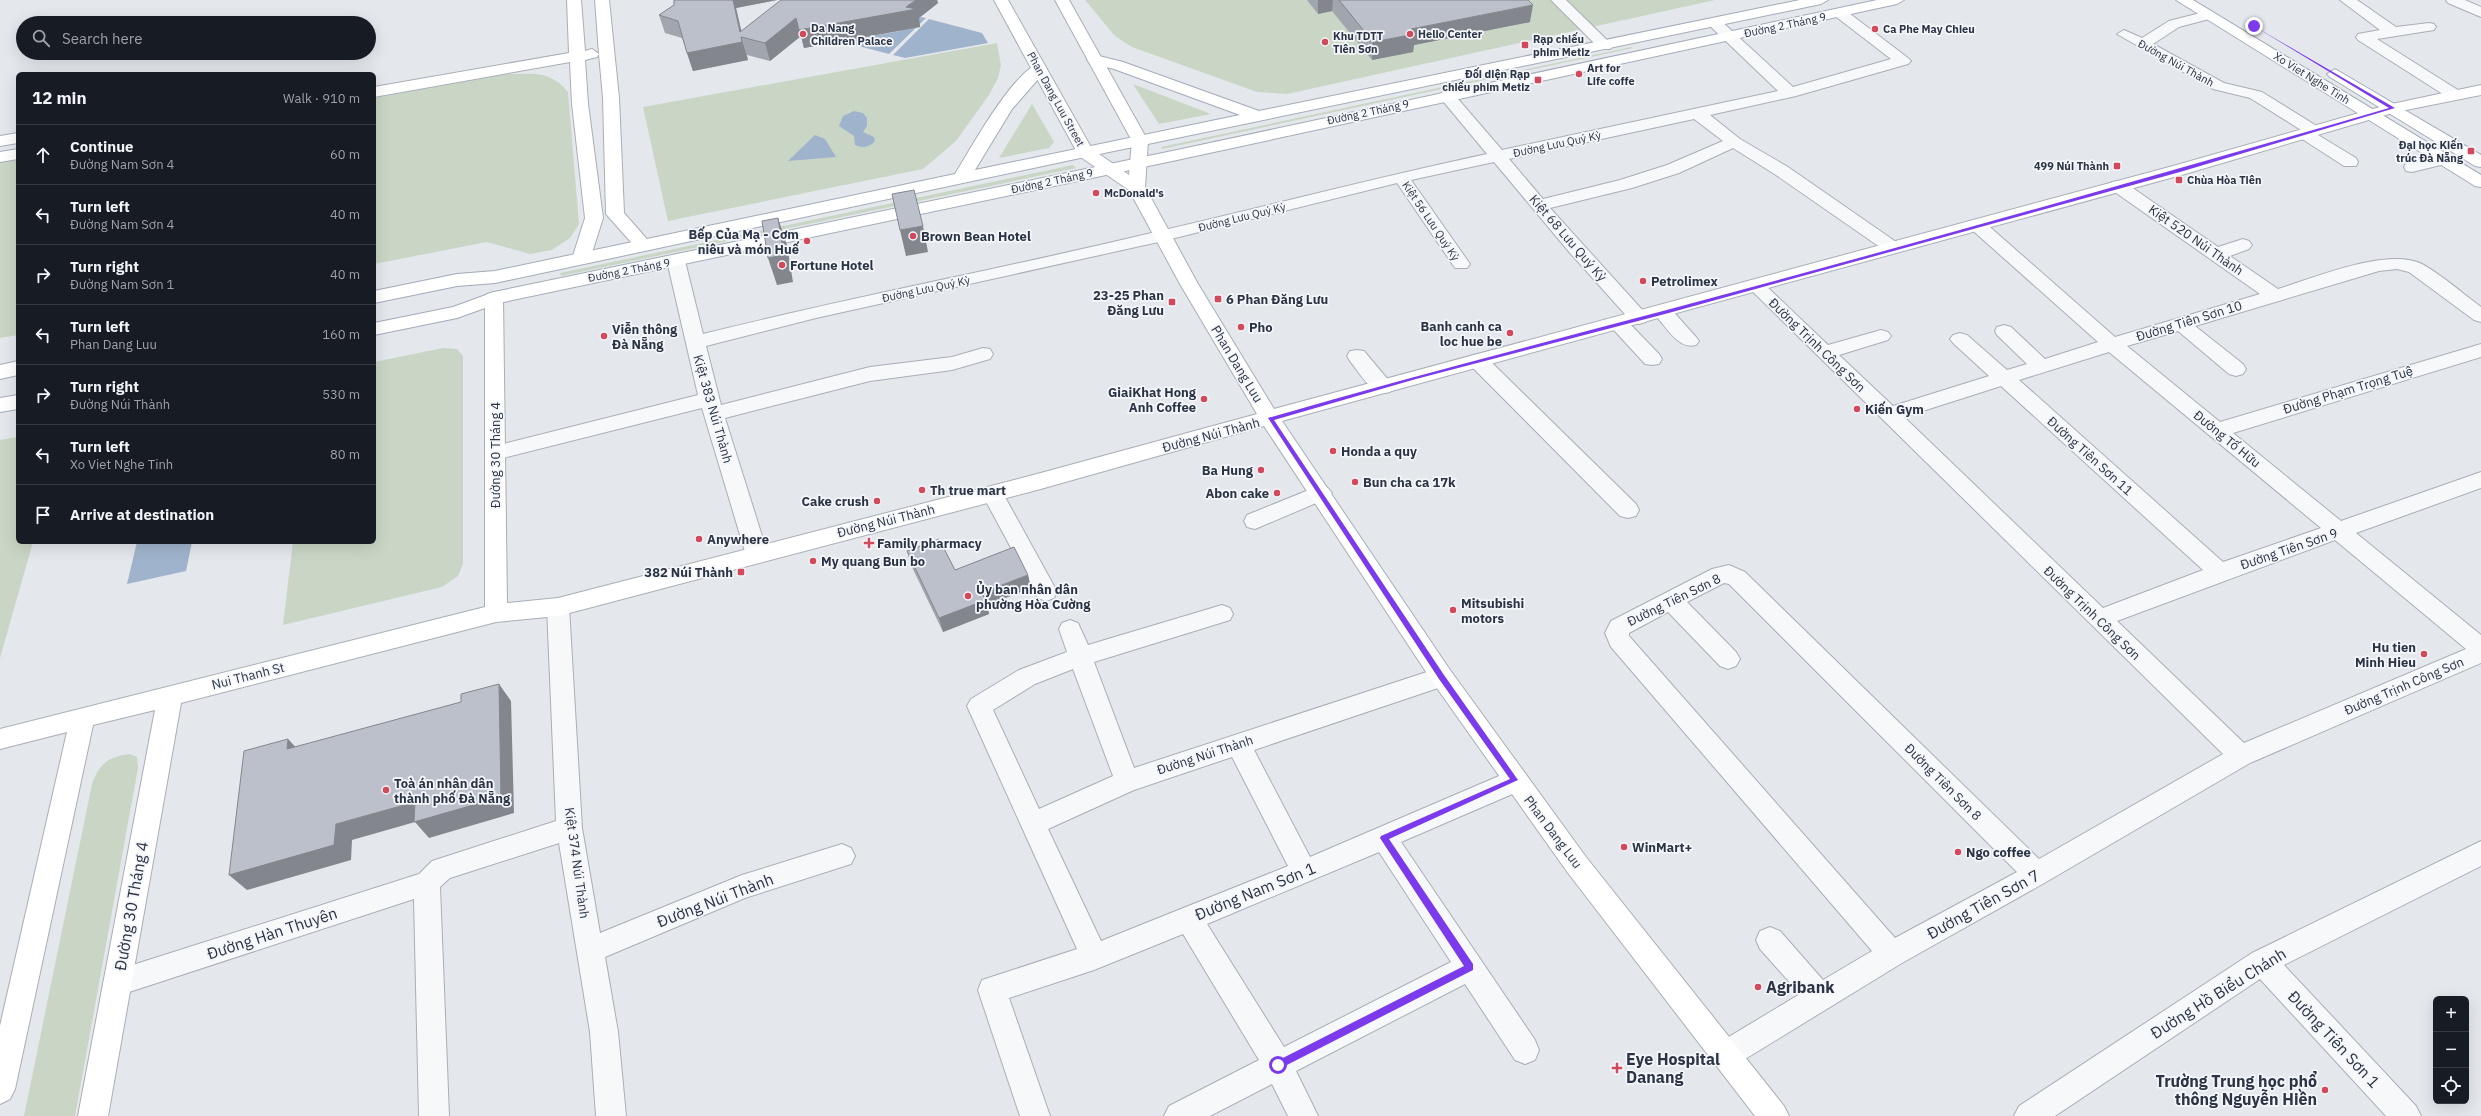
<!DOCTYPE html>
<meta charset="utf-8">
<style>
:root{--surface:#171b24;--page:#242831;--text:#f1f3f6;--muted:#9ea1a6;--line:#363941}
body{margin:0;font-family:"IBM Plex Sans",sans-serif;background:var(--page);color:var(--text)}
.controls{position:absolute;right:12px;bottom:12px;display:grid;overflow:hidden;border-radius:6px;box-shadow:0 4px 16px #0002}
.controls button{width:36px;height:36px;display:grid;place-items:center;padding:0;border:0;border-bottom:1px solid var(--line);background:var(--surface);color:var(--text);font:20px sans-serif}
.stop{position:absolute;width:12px;height:12px;margin:-9px;border:3px solid #7c3aed;border-radius:50%;background:#fff}
.stop.end{background:#7c3aed;border-color:#fff;box-shadow:0 1px 4px #0008}
.list{margin:0;padding:0;list-style:none}
h2{display:flex;justify-content:space-between;align-items:center;height:52px;margin:0;padding:0 16px;font-size:17px}
h2 small{font-size:13px;font-weight:400;color:var(--muted)}
.list li{display:grid;grid-template-columns:26px 1fr auto;gap:12px;align-items:center;box-sizing:border-box;height:60px;padding:0 16px;border-top:1px solid var(--line)}
.list b{display:block;font-size:15px;white-space:nowrap}
.list p{margin:0;font-size:13px;white-space:nowrap;color:var(--muted)}
.list em{font-size:13px;font-style:normal;color:var(--muted)}
.icon{flex:none;width:22px;height:22px;fill:none;stroke:currentColor;stroke-width:2;stroke-linecap:round;stroke-linejoin:round}
.map{position:relative;flex:none;width:2481px;height:1116px;overflow:hidden}
.search{position:absolute;background:var(--surface);box-shadow:0 4px 16px #0002;left:16px;top:16px;width:360px;height:44px;display:flex;align-items:center;gap:10px;box-sizing:border-box;padding:0 14px;border-radius:22px;color:var(--muted);font-size:15px}
.panel{position:absolute;background:var(--surface);box-shadow:0 4px 16px #0002;left:16px;top:72px;width:360px;height:472px;border-radius:6px}
.map>svg:first-child{display:block}
</style>
<div class="map">
<svg width="2481" height="1116" viewBox="0 0 2481 1116">
<rect width="100%" height="100%" fill="#e4e7ec"/>
<path fill="#c9d6c5" d="M1085,0H1715L1287,94L1257,92L1132,47L1115,36Z
M997,43L1001,65L998,78L989,95L956,141L923,169L668,221L643,107Z
M1631,47L1633,48L1162,149L1161,147Z
M507,74C533,74 550,70 568,92L579,224L570,238L552,250L530,254L487,242L374,264V98Z
M1133,84L1211,114L1159,124Z
M1032,104L1054,142L1049,148L999,158Z
M18,159V335L0,338V162Z
M1073,165L1076,168L561,276L560,273Z
M443,348L457,349L463,356V564L458,576L442,587L283,625L293,542H374V362Z
M18,437V542H33L0,658V440Z
M129,754L137,757L138,768L75,1116H24L92,784C99,764 108,757 129,754Z"/>
<path fill="#9fb4cc" d="M920,17L926,18L889,54L843,42L840,29L860,30L865,37L900,31Z
M929,19L982,33L988,43L905,58L893,55Z
M854,111L863,113L867,118V126L863,132L874,137L875,141C869,148 863,148 855,145L854,136L839,126L843,116Z
M815,135L825,139L836,157L788,161Z
M137,542H192L186,571L127,584Z"/>
<g fill="none" stroke-linecap="round" stroke-linejoin="round">
<defs>
<path id="street" d="M1551,0H1566L1610,43L1613,46L1610,49H1600Z
M2340,0H2357L2396,27L2429,23L2434,24L2436,27L2434,30L2377,39L2461,92L2463,95L2461,98H2449L2358,40L2356,37L2358,34L2380,30Z
M2446,0H2465L2481,7V17L2448,3Z
M1840,9L1845,10L1908,58L1911,61L1908,64L1796,96L1710,115L1740,139L1788,167L1899,244L1902,248L1899,252H1887L1776,175L1733,148L1679,173L1632,188L1550,208L1646,314L1648,318L1646,322L1639,324L1632,322L1570,253L1494,162L1411,180L1470,264L1467,268H1455L1397,183L1163,241L816,318L706,346L721,405L870,367L952,357L983,348L990,349L993,354L990,359L952,370L870,381L725,418L768,555L765,561L757,563L749,561L746,555L702,408L495,460L488,458L485,453L488,448L495,446L698,395L667,261L670,257H682L685,261L703,334C856,296 1011,267 1164,230C1272,205 1379,177 1487,154L1438,95L1446,90L1452,92L1502,150L1778,91L1710,26L1708,23L1710,20H1720L1793,87L1891,59L1835,16L1833,13L1835,10ZM1694,119L1723,141L1667,165L1620,180L1543,199L1509,159Z
M2208,11L2213,12L2215,15L2213,18L2179,27L2153,44L2224,83L2262,92L2320,128L2322,131L2318,135L2356,158L2358,162L2356,166H2344L2299,137L2297,134L2301,130L2250,98L2213,89L2117,34L2124,30L2142,38L2169,21Z
M2443,154L2449,155L2451,159L2449,163L2412,172L2406,171L2404,167L2406,163Z
M2118,181L2124,182L2218,247L2243,239L2249,241L2252,245L2249,249L2230,256L2278,289C2314,278 2387,247 2422,264C2442,275 2462,293 2481,307V322L2474,320L2409,272L2397,269L2379,271L2195,326L2243,364L2246,369L2243,374L2236,376L2229,374L2178,331L2127,346L2220,422L2481,344V357L2233,433L2341,521L2481,472V488L2356,533L2481,635V663L2250,763L2046,882L1902,963L1737,1064L1727,1068L1717,1064L1713,1054L1717,1044L1800,994L1760,949L1756,940L1760,931L1770,927L1780,931L1823,980L1872,951L1611,647L1605,633L1611,621L1712,569L1729,565L1745,572L2039,859L2223,754L1747,286L1750,282H1762L1828,345L1881,330L1888,332L1891,336L1888,340L1839,355L1893,406L1989,376L1953,343L1950,339L1953,335L1960,333L1967,335L2007,370L2027,364L1997,335L1995,331L1997,327L2004,325L2011,327L2045,359L2098,342L1971,229L1968,225L1971,221H1983L2115,337L2260,294L2112,190L2110,186L2112,182ZM2109,352L2321,528L2223,562L2019,380ZM2001,386L2203,570L2103,608L1904,417ZM2335,540L2466,649L2244,743L2117,621ZM1724,583L1729,584L2017,872L1895,938L1629,636V633L1668,612L1720,666L1728,669L1736,666L1740,659L1736,652L1687,602Z
M1663,306L1670,308L1696,337L1699,341L1696,345C1679,350 1667,328 1656,316L1654,312L1656,308Z
M1619,318L1626,320L1659,354L1662,359L1659,364L1652,365L1645,364L1612,328L1610,324L1612,320Z
M1357,350L1364,351L1390,382L1393,387L1390,392C1372,397 1360,373 1350,361L1347,356L1350,351Z
M1478,354L1485,356L1636,504L1639,510L1636,516L1628,518L1620,516L1471,366L1468,361L1471,356Z
M1321,485L1328,488L1332,493L1328,498L1255,529L1247,527L1244,521L1247,515Z
M993,486L1000,488L1054,586L1057,592L1054,598L1046,601L1038,598L982,494L986,488Z
M558,598L566,601L569,607L582,828L600,933L742,875L842,844L851,848L855,856L851,864L745,898L605,957L618,1032L626,1116H596L590,1032L559,843L450,878L440,887L449,1116H419L414,899L117,996L107,992L103,983L107,974L117,970L419,874L432,861L556,821L547,607L550,601Z
M1222,605L1230,608L1233,614L1230,620L1094,662L1134,768L1442,667L1450,670L1454,677L1450,684L1254,750L1310,857L1506,773L1515,770L1524,773L1528,781L1524,789L1401,842L1535,1040L1539,1050L1535,1060L1525,1064L1515,1060L1465,984L1296,1071L1318,1116H1288L1272,1084L1210,1116H1164L1169,1106L1259,1060L1183,934L1094,970L1009,998L1050,1116H1020L978,990L982,980L1077,949L967,706L971,699L1019,670L1067,652L1059,629L1062,623L1070,620L1078,623L1088,645ZM1073,669L1113,776L1039,809L993,710L1035,684ZM1232,757L1288,866L1101,941L1048,829L1134,790ZM1379,852L1451,962L1284,1047L1207,924Z
M2481,841V866L2284,965L2416,1106L2421,1116H2386L2260,979L2055,1116H2014L2019,1106L2252,953Z"/>
<path id="secondary" d="M567,0H581L585,51L592,49L599,54L595,0H609L619,98L624,213L653,246L650,250H638L606,214L603,98L599,54L597,57L585,60L588,104L603,218L590,259L587,263H575L572,259L585,218L572,104L570,62L374,97V87L569,53Z
M994,0H1008L1092,149L1129,175L1132,141L1055,0H1069L1148,141L1145,187L1198,284L1274,409L2173,166L2387,105L2481,85V95L2396,112L2185,174L1282,421L1450,670L1586,857L1784,1106L1789,1116H1755L1568,873L1434,684L1264,426L1037,490L558,616L496,622L181,703L108,1116H78L155,710L93,725L15,1089L10,1099L0,1104V1026L67,732L0,749V729L485,607V298L487,294L494,292L501,294L503,298L507,603L558,598L1037,474L1257,414L1180,284L1129,190L1079,156Z
M18,133V143L0,146V136Z
M18,149V159L0,162V152Z"/>
<path id="primary" d="M1800,0H1828L1821,4L1085,157L495,283L457,286L374,303V291L457,274L495,271L955,174C970,150 1013,71 1039,64L1047,69L1012,109L975,170L1240,115L1114,69L1090,63L1087,60L1095,55L1123,62L1259,111Z
M1877,0H1904L1897,4L1177,160L499,303L457,318L374,335V323L453,307L494,292L1177,150Z
M2176,0H2193L2481,175V187L2475,186Z
M2335,69L2481,155V167L2475,166L2330,77L2327,74Z
M18,361V375L0,379V365Z
M18,395V409L0,412V398Z"/>
</defs>
<use href="#street" stroke="#a9aeb7" stroke-width="2"/>
<use href="#secondary" stroke="#a9aeb7" stroke-width="2"/>
<use href="#primary" stroke="#a3abb8" stroke-width="2"/>
<use href="#street" fill="#f7f8fa" fill-rule="evenodd"/>
<use href="#secondary" fill="#fff" fill-rule="evenodd"/>
<use href="#primary" fill="#fff" fill-rule="evenodd"/>
</g>
<path fill="#a1a5ae" d="M674,0H777L736,8L741,31L877,0H937L938,3L919,18L920,27L804,48L801,36L770,61L747,55L748,60L693,71L682,38L665,33L659,15L674,5Z
M1307,0H1528L1530,22L1414,45L1413,52L1372,60L1332,11L1318,14Z
M907,551L955,570L1028,575L1031,588L987,605L989,614L943,632L911,565Z"/>
<path fill="#83868d" d="M733,0H777L736,8L743,38L740,32Z
M916,0H937L938,3L919,18L920,27L804,48L801,36L770,61L765,43L796,18L906,7Z
M1318,0H1333L1332,11L1318,14Z
M1533,5L1530,22L1414,45L1413,52L1372,60L1373,42L1411,29Z
M741,37L748,60L693,71L687,53Z
M778,218L787,245L793,282L777,285L768,258Z
M923,226L928,252L906,256L900,230Z
M1028,575L1031,588L987,605L989,614L943,632L939,618L981,593Z
M499,684L511,701L514,813L429,838L415,822L352,840L351,860L247,890L229,875L336,824L415,802Z
M288,739L304,756L287,749Z"/>
<path fill="#bbc0ca" stroke="#83868d" d="M674,0H733L740,32L781,0H916L906,7L917,9L799,30L796,18L765,43L741,37L742,42L687,53L678,21L659,15L674,5Z
M1339,0H1528L1533,5L1411,29L1415,34L1373,42Z
M914,190L923,226L900,230L892,194Z
M778,218L784,255L768,258L762,221Z
M939,539L955,570L1014,547L1028,575L981,593L986,600L939,618L907,551Z
M499,684L501,797L414,822L415,802L336,824L334,845L229,875L244,751L288,739L287,749L461,702V694Z"/>
<path fill="#7c3aed" d="M2252,25L2395,108L2180,172L1665,314L1416,379L1274,420L1444,675L1518,780L1389,839L1473,964V970L1281,1068H1275V1062L1464,966L1380,838L1381,836L1510,779L1439,679L1268,418C1399,380 1531,346 1663,311C1906,246 2148,178 2389,108Z"/>
<g fill="#d1495b" stroke="#f4f6f9" stroke-width="1.5">
<circle cx="1875" cy="29" r="4"/>
<circle cx="803" cy="34" r="4"/>
<circle cx="1410" cy="34" r="4"/>
<circle cx="1325" cy="42" r="4"/>
<rect x="1521" y="41" width="8" height="8" rx="2"/>
<circle cx="1579" cy="74" r="4"/>
<rect x="1534" y="76" width="8" height="8" rx="2"/>
<rect x="2467" y="147" width="8" height="8" rx="2"/>
<rect x="2113" y="162" width="8" height="8" rx="2"/>
<rect x="2175" y="176" width="8" height="8" rx="2"/>
<circle cx="1096" cy="193" r="4"/>
<circle cx="913" cy="236" r="4"/>
<circle cx="807" cy="241" r="4"/>
<circle cx="782" cy="265" r="4"/>
<circle cx="1643" cy="281" r="4"/>
<rect x="1214" y="295" width="8" height="8" rx="2"/>
<rect x="1168" y="298" width="8" height="8" rx="2"/>
<circle cx="1241" cy="327" r="4"/>
<circle cx="1510" cy="333" r="4"/>
<circle cx="604" cy="336" r="4"/>
<circle cx="1204" cy="399" r="4"/>
<circle cx="1857" cy="409" r="4"/>
<circle cx="1333" cy="451" r="4"/>
<circle cx="1261" cy="470" r="4"/>
<circle cx="1355" cy="482" r="4"/>
<circle cx="922" cy="490" r="4"/>
<circle cx="1277" cy="493" r="4"/>
<circle cx="877" cy="501" r="4"/>
<circle cx="699" cy="539" r="4"/>
<path d="M867 537h4v4h4v4h-4v4h-4v-4h-4v-4h4z"/>
<circle cx="813" cy="561" r="4"/>
<rect x="737" y="568" width="8" height="8" rx="2"/>
<circle cx="968" cy="596" r="4"/>
<circle cx="1453" cy="610" r="4"/>
<circle cx="2424" cy="654" r="4"/>
<circle cx="386" cy="790" r="4"/>
<circle cx="1624" cy="847" r="4"/>
<circle cx="1958" cy="852" r="4"/>
<circle cx="1758" cy="987" r="4"/>
<path d="M1615 1062h4v4h4v4h-4v4h-4v-4h-4v-4h4z"/>
<circle cx="2325" cy="1090" r="4"/>
</g>
<g text-anchor="middle" dominant-baseline="central" stroke-width="3.5" stroke-linejoin="round" paint-order="stroke">
<g font-size="11" fill="#2b3445" stroke="#f4f6f9">
<text transform="translate(1785 25) rotate(-12)">Đường 2 Tháng 9</text>
<text transform="translate(2176 63) rotate(29)">Đường Núi Thành</text>
<text transform="translate(2312 78) rotate(32)">Xo Viet Nghe Tinh</text>
<text transform="translate(1056 99) rotate(61)">Phan Dang Luu Street</text>
<text transform="translate(1368 112) rotate(-12)">Đường 2 Tháng 9</text>
<text transform="translate(1557 144) rotate(-12)">Đường Lưu Quý Kỳ</text>
<text transform="translate(1052 181) rotate(-12)">Đường 2 Tháng 9</text>
<text transform="translate(1242 217) rotate(-14)">Đường Lưu Quý Kỳ</text>
<text transform="translate(1431 221) rotate(56)">Kiệt 56 Lưu Quý Kỳ</text>
<text transform="translate(629 270) rotate(-11)">Đường 2 Tháng 9</text>
<text transform="translate(926 289) rotate(-12)">Đường Lưu Quý Kỳ</text>
</g>
<g font-size="11" font-weight="bold" fill="#2b3445" stroke="#f4f6f9" text-anchor="start">
<text x="811" y="28">Da Nang<tspan x="811" dy="13">Children Palace</tspan></text>
<text x="1883" y="29">Ca Phe May Chieu</text>
<text x="1418" y="34">Helio Center</text>
<text x="1333" y="36">Khu TDTT<tspan x="1333" dy="13">Tiên Sơn</tspan></text>
<text x="1533" y="39">Rạp chiếu<tspan x="1533" dy="13">phim Metiz</tspan></text>
<text x="1587" y="68">Art for<tspan x="1587" dy="13">Life coffe</tspan></text>
<text x="1530" y="74" text-anchor="end">Đối diện Rạp<tspan x="1530" dy="13">chiếu phim Metiz</tspan></text>
<text x="2463" y="145" text-anchor="end">Đại học Kiến<tspan x="2463" dy="13">trúc Đà Nẵng</tspan></text>
<text x="2109" y="166" text-anchor="end">499 Núi Thành</text>
<text x="2187" y="180">Chùa Hòa Tiên</text>
<text x="1104" y="193">McDonald's</text>
</g>
<g font-size="13" font-weight="bold" fill="#2b3445" stroke="#f4f6f9" text-anchor="start">
<text x="799" y="234" text-anchor="end">Bếp Của Mạ - Cơm<tspan x="799" dy="15">niêu và món Huế</tspan></text>
<text x="921" y="236">Brown Bean Hotel</text>
<text x="790" y="265">Fortune Hotel</text>
<text x="1651" y="281">Petrolimex</text>
<text x="1164" y="295" text-anchor="end">23-25 Phan<tspan x="1164" dy="15">Đăng Lưu</tspan></text>
<text x="1226" y="299">6 Phan Đăng Lưu</text>
<text x="1502" y="326" text-anchor="end">Banh canh ca<tspan x="1502" dy="15">loc hue be</tspan></text>
<text x="1249" y="327">Pho</text>
<text x="612" y="329">Viễn thông<tspan x="612" dy="15">Đà Nẵng</tspan></text>
<text x="1196" y="392" text-anchor="end">GiaiKhat Hong<tspan x="1196" dy="15">Anh Coffee</tspan></text>
<text x="1865" y="409">Kiến Gym</text>
<text x="1341" y="451">Honda a quy</text>
<text x="1253" y="470" text-anchor="end">Ba Hung</text>
<text x="1363" y="482">Bun cha ca 17k</text>
<text x="930" y="490">Th true mart</text>
<text x="1269" y="493" text-anchor="end">Abon cake</text>
<text x="869" y="501" text-anchor="end">Cake crush</text>
<text x="707" y="539">Anywhere</text>
<text x="877" y="543">Family pharmacy</text>
<text x="821" y="561">My quang Bun bo</text>
<text x="733" y="572" text-anchor="end">382 Núi Thành</text>
<text x="976" y="589">Ủy ban nhân dân<tspan x="976" dy="15">phường Hòa Cường</tspan></text>
<text x="1461" y="603">Mitsubishi<tspan x="1461" dy="15">motors</tspan></text>
<text x="2416" y="647" text-anchor="end">Hu tien<tspan x="2416" dy="15">Minh Hieu</tspan></text>
<text x="394" y="783">Toà án nhân dân<tspan x="394" dy="15">thành phố Đà Nẵng</tspan></text>
<text x="1632" y="847">WinMart+</text>
<text x="1966" y="852">Ngo coffee</text>
</g>
<g font-size="13" fill="#2b3445" stroke="#f4f6f9">
<text transform="translate(1568 238) rotate(49)">Kiệt 68 Lưu Quý Kỳ</text>
<text transform="translate(2196 240) rotate(35)">Kiệt 520 Núi Thành</text>
<text transform="translate(2189 321) rotate(-17)">Đường Tiên Sơn 10</text>
<text transform="translate(1817 345) rotate(44)">Đường Trịnh Công Sơn</text>
<text transform="translate(1237 364) rotate(59)">Phan Dang Luu</text>
<text transform="translate(2348 390) rotate(-17)">Đường Phạm Trọng Tuệ</text>
<text transform="translate(713 409) rotate(74)">Kiệt 383 Núi Thành</text>
<text transform="translate(1211 435) rotate(-15)">Đường Núi Thành</text>
<text transform="translate(2227 439) rotate(39)">Đường Tố Hữu</text>
<text transform="translate(495 455) rotate(-90)">Đường 30 Tháng 4</text>
<text transform="translate(2090 456) rotate(42)">Đường Tiên Sơn 11</text>
<text transform="translate(886 521) rotate(-14)">Đường Núi Thành</text>
<text transform="translate(2289 549) rotate(-19)">Đường Tiên Sơn 9</text>
<text transform="translate(1674 600) rotate(-26)">Đường Tiên Sơn 8</text>
<text transform="translate(2092 613) rotate(44)">Đường Trịnh Công Sơn</text>
<text transform="translate(248 676) rotate(-14)">Nui Thanh St</text>
<text transform="translate(2404 686) rotate(-23)">Đường Trịnh Công Sơn</text>
<text transform="translate(1205 755) rotate(-18)">Đường Núi Thành</text>
<text transform="translate(1943 782) rotate(45)">Đường Tiên Sơn 8</text>
<text transform="translate(1553 832) rotate(53)">Phan Dang Luu</text>
<text transform="translate(577 863) rotate(82)">Kiệt 374 Núi Thành</text>
</g>
<g font-size="16" fill="#2b3445" stroke="#f4f6f9">
<text transform="translate(1255 891) rotate(-22)">Đường Nam Sơn 1</text>
<text transform="translate(715 900) rotate(-21)">Đường Núi Thành</text>
<text transform="translate(1983 904) rotate(-29)">Đường Tiên Sơn 7</text>
<text transform="translate(131 906) rotate(-80)">Đường 30 Tháng 4</text>
<text transform="translate(272 933) rotate(-18)">Đường Hàn Thuyên</text>
<text transform="translate(2218 993) rotate(-32)">Đường Hồ Biểu Chánh</text>
<text transform="translate(2334 1039) rotate(47)">Đường Tiên Sơn 1</text>
</g>
<g font-size="16" font-weight="bold" fill="#2b3445" stroke="#f4f6f9" text-anchor="start">
<text x="1766" y="987">Agribank</text>
<text x="1626" y="1059">Eye Hospital<tspan x="1626" dy="18">Danang</tspan></text>
<text x="2317" y="1081" text-anchor="end">Trường Trung học phổ<tspan x="2317" dy="18">thông Nguyễn Hiền</tspan></text>
</g>
</g>
</svg>
<div class="controls">
<button>+</button>
<button>−</button>
<button><svg class="icon" aria-label="locate" viewBox="0 0 24 24"><circle cx="12" cy="12" r="6"/><path d="M12 2v4M12 18v4M2 12h4M18 12h4"/></svg></button>
</div>
<div class="stop" style="left:1278px;top:1065px"></div>
<div class="stop end" style="left:2254px;top:26px"></div>
<div class="search"><svg class="icon" aria-label="search" viewBox="0 0 24 24"><circle cx="10" cy="10" r="6"/><path d="M15 15l6 6"/></svg>Search here</div>
<section class="panel">
<h2>12 min<small>Walk · 910 m</small></h2>
<ul class="list">
<li><svg class="icon" aria-label="ahead" viewBox="0 0 24 24"><path d="M12 20V5M6 11l6-6 6 6"/></svg><div><b>Continue</b><p>Đường Nam Sơn 4</p></div><em>60 m</em></li>
<li><svg class="icon" aria-label="left" viewBox="0 0 24 24"><path d="M17 20v-9H6M10 6l-5 5 5 5"/></svg><div><b>Turn left</b><p>Đường Nam Sơn 4</p></div><em>40 m</em></li>
<li><svg class="icon" aria-label="right" viewBox="0 0 24 24"><path d="M7 20v-9h11M14 6l5 5-5 5"/></svg><div><b>Turn right</b><p>Đường Nam Sơn 1</p></div><em>40 m</em></li>
<li><svg class="icon" aria-label="left" viewBox="0 0 24 24"><path d="M17 20v-9H6M10 6l-5 5 5 5"/></svg><div><b>Turn left</b><p>Phan Dang Luu</p></div><em>160 m</em></li>
<li><svg class="icon" aria-label="right" viewBox="0 0 24 24"><path d="M7 20v-9h11M14 6l5 5-5 5"/></svg><div><b>Turn right</b><p>Đường Núi Thành</p></div><em>530 m</em></li>
<li><svg class="icon" aria-label="left" viewBox="0 0 24 24"><path d="M17 20v-9H6M10 6l-5 5 5 5"/></svg><div><b>Turn left</b><p>Xo Viet Nghe Tinh</p></div><em>80 m</em></li>
<li><svg class="icon" aria-label="arrive" viewBox="0 0 24 24"><path d="M6 21V4h12l-3 4 3 4H6"/></svg><div><b>Arrive at destination</b></div></li>
</ul>
</section>
</div>
